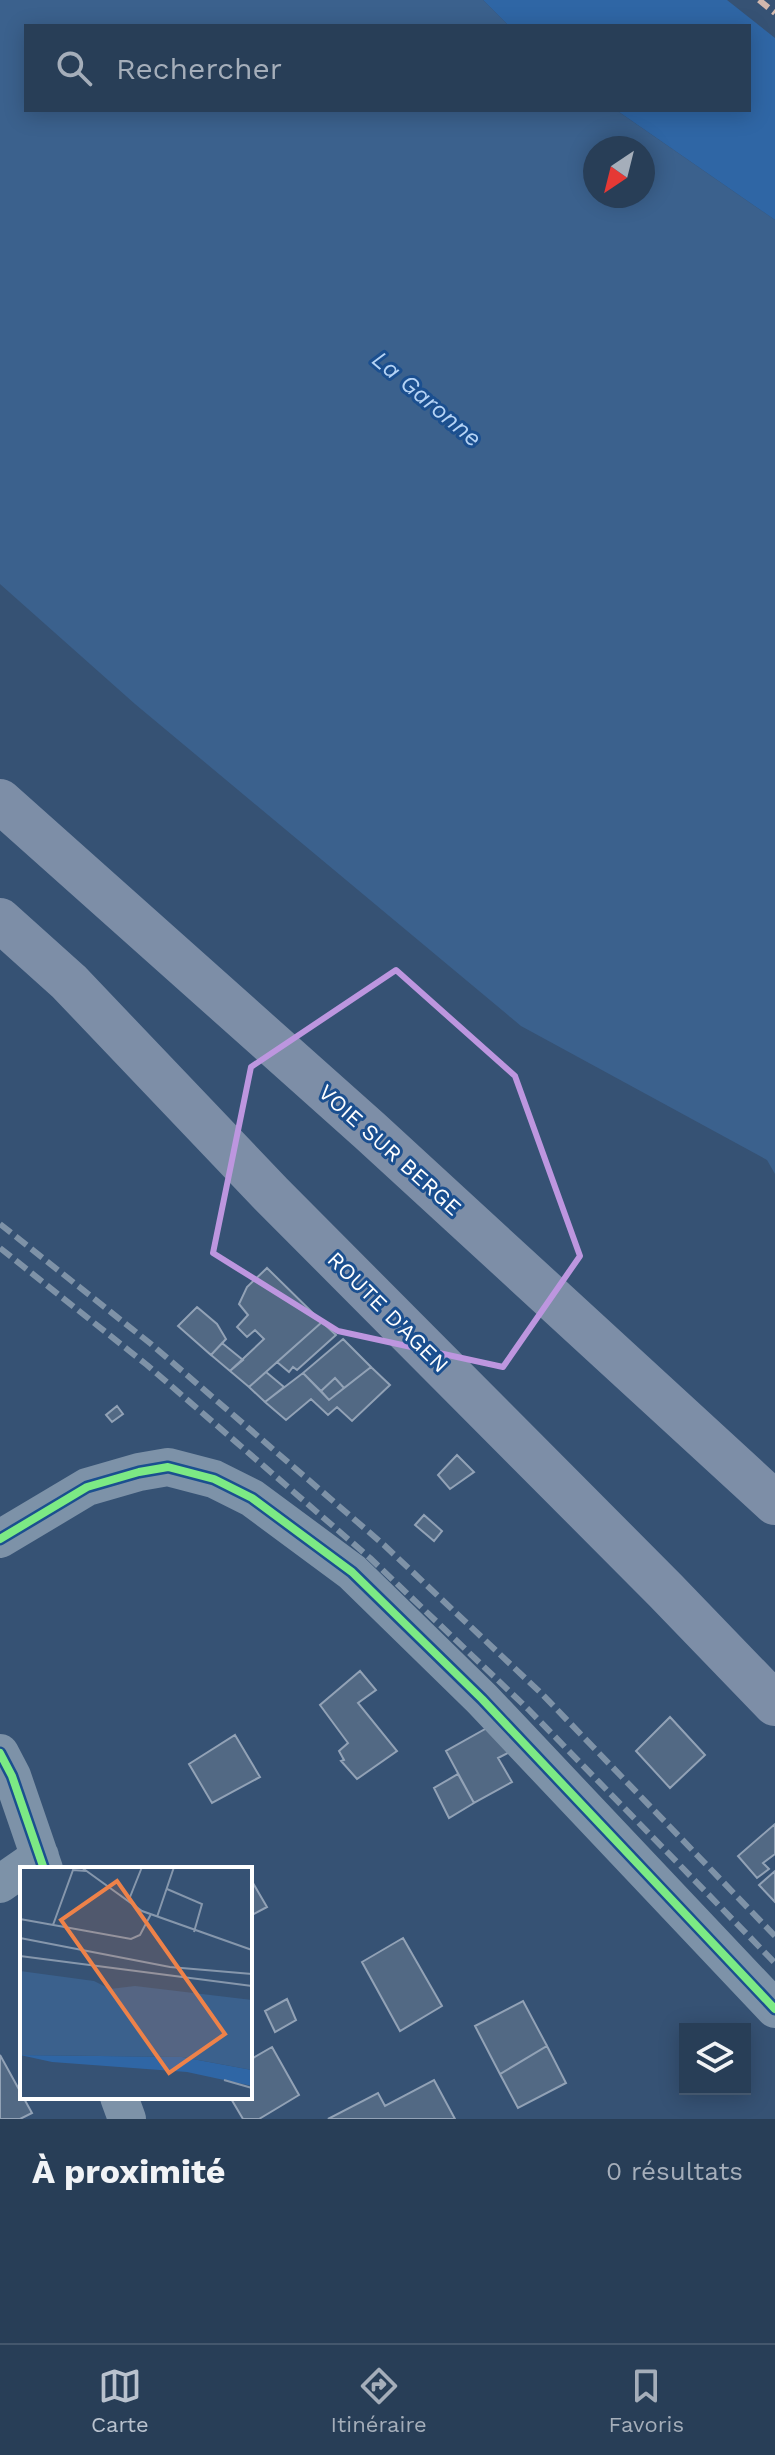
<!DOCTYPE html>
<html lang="fr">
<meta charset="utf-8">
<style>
:root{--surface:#283e57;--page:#344961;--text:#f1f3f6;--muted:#a5aeba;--line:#44576d;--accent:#b9c2ce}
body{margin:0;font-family:"Work Sans",sans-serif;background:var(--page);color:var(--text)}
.controls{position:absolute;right:24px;bottom:24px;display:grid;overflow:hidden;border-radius:0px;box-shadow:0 4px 20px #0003}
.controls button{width:72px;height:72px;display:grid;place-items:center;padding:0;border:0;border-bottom:2px solid var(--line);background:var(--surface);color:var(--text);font:40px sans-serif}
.compass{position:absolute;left:583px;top:136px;width:72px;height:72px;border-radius:50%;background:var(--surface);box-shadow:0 4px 20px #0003;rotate:215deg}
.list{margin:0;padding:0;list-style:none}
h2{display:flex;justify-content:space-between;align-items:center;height:104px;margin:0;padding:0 32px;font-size:34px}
h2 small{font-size:26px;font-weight:400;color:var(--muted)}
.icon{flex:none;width:44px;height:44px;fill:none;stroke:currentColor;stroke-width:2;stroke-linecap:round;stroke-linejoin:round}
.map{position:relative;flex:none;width:775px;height:2119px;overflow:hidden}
.search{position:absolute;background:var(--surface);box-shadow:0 4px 20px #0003;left:24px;right:24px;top:24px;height:88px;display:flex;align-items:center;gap:20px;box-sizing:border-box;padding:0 28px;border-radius:0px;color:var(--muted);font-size:30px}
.sheet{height:224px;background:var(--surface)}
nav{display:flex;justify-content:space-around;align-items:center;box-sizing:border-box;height:112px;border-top:2px solid var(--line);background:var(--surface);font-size:22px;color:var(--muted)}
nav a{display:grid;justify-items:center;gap:4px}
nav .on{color:var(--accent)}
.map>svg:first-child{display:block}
</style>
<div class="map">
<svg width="775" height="2119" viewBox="0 0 775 2119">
<rect width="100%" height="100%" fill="#365274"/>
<path fill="#2f66a5" d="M483,0H727L775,38V220L616,110H749V26H509Z"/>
<path fill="#3b618d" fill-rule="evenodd" d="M0,0H483L509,26H26V110H616L775,220V1174L767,1160L521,1026L135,704L0,584ZM595,148H643V196H595Z"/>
<path fill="#526984" stroke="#92a2b6" stroke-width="2" d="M267,1268L322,1322L249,1387L230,1371L264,1339L255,1330L247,1337L237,1327L248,1315L239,1304L247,1287Z
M197,1307L217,1324L226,1339L211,1355L178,1326Z
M322,1322L336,1335L297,1370L293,1367L289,1372L277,1362Z
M343,1339L371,1367L344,1388L335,1378L321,1391L303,1373Z
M222,1343L243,1360L230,1371L211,1355Z
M371,1367L390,1385L352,1421L337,1407L328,1415L311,1399L286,1420L265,1402L303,1373L329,1400Z
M266,1372L284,1387L265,1402L249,1387Z
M335,1378L344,1388L329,1400L321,1391Z
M117,1406L123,1414L112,1422L106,1415Z
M457,1455L474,1472L450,1489L438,1475Z
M424,1515L442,1531L434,1541L415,1525Z
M360,1671L376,1690L358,1703L397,1751L357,1779L341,1761L344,1760L339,1751L348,1743L320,1705Z
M670,1717L705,1755L670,1788L636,1751Z
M487,1728L510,1752L498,1758L512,1782L474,1803L446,1751Z
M235,1735L260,1777L212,1803L189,1764Z
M458,1774L474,1803L449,1818L434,1788Z
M775,1824V1854L763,1863L769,1869L757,1878L738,1856Z
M775,1871V1902L759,1885Z
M250,1878L267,1907L250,1916Z
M403,1938L442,2006L400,2031L362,1962Z
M287,1999L296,2020L275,2032L265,2011Z
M523,2001L547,2046L500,2074L475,2026Z
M547,2046L566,2083L518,2108L500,2074Z
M272,2047L299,2095L259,2119H243L230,2097H250V2055L253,2058Z
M0,2055L32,2113L20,2119H0Z
M434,2080L455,2119H328L378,2093L385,2106Z"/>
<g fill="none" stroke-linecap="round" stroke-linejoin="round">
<path stroke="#7d92a8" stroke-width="38" d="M0,1539L87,1487L139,1472L168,1467L214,1479L252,1498L352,1572L482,1699L775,2009
M0,1753L12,1776L44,1869
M0,1884L40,1856
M119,2097L127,2119"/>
<path stroke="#7d8ea7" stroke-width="44" d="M0,801L370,1131L775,1503
M0,920L69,982L271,1194L665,1590L775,1704"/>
<path stroke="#7e92a7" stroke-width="6" stroke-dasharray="14 6" stroke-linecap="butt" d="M0,1224L151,1344L384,1545L542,1694L775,1936
M0,1248L147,1365L370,1558L528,1709L775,1963"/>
<path stroke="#d1b7ad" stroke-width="6" stroke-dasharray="12 6" stroke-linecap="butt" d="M759,0L775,13"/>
<defs>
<path id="cycleway" d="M0,1539L87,1487L139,1472L168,1467L214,1479L252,1498L352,1572L482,1699L775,2009
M0,1753L12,1776L44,1869"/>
</defs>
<use href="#cycleway" stroke="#1b4f8f" stroke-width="13"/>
<use href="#cycleway" stroke="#7ce984" stroke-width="8"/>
</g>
<path fill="none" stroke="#bd96df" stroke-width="6" stroke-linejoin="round" d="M396,970L515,1076L580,1256L503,1367L338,1331L213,1253L251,1067Z"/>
<g text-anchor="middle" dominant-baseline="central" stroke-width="6" stroke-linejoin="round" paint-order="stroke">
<g font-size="22" fill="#fff" stroke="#1b4f8f">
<text transform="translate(390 1150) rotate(42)">VOIE SUR BERGE</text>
<text transform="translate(388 1312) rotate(45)">ROUTE D'AGEN</text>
</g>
<g font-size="24" font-style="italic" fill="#b5d3f5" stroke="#1b4f8f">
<text transform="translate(427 399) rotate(40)">La Garonne</text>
</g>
</g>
<g transform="translate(20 1867)">
<rect width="232" height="232" fill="#365274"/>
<path d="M0,188L162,190L232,203V219L167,205L32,195Z" fill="#2f66a5"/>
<path d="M0,104L74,114L90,122L115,119L232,133V203L162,190L0,188Z" fill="#3b618d"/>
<path fill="none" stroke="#8697ac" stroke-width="2" d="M61,0L122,44L232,83M147,22L182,37L174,65M108,35L122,0M137,50L154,0M0,52L111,72L120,68L131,47M33,58L53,3L66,4M0,71L150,100L232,107M0,89L232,119M204,213L232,221"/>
<path fill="#ee8249" fill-opacity="0.15" stroke="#ee8249" stroke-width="4" d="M97,14L205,167L149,206L41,53Z"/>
<rect width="232" height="232" fill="none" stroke="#fff" stroke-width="4"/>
</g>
</svg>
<div class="controls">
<button><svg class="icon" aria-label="layers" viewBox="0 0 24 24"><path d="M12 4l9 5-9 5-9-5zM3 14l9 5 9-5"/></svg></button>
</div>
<svg class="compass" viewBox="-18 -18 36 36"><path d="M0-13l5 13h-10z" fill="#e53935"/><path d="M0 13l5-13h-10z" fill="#a5aeba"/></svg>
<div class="search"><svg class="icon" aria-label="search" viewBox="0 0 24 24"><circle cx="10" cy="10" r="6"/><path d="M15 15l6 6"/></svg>Rechercher</div>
</div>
<section class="sheet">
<h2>À proximité<small>0 résultats</small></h2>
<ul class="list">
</ul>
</section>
<nav>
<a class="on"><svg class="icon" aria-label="map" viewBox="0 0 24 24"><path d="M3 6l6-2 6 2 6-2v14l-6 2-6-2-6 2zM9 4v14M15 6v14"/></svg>Carte</a>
<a><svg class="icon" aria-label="directions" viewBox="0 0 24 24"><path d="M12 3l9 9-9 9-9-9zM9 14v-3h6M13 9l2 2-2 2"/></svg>Itinéraire</a>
<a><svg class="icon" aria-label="saved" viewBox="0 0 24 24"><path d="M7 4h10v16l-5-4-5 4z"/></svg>Favoris</a>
</nav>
